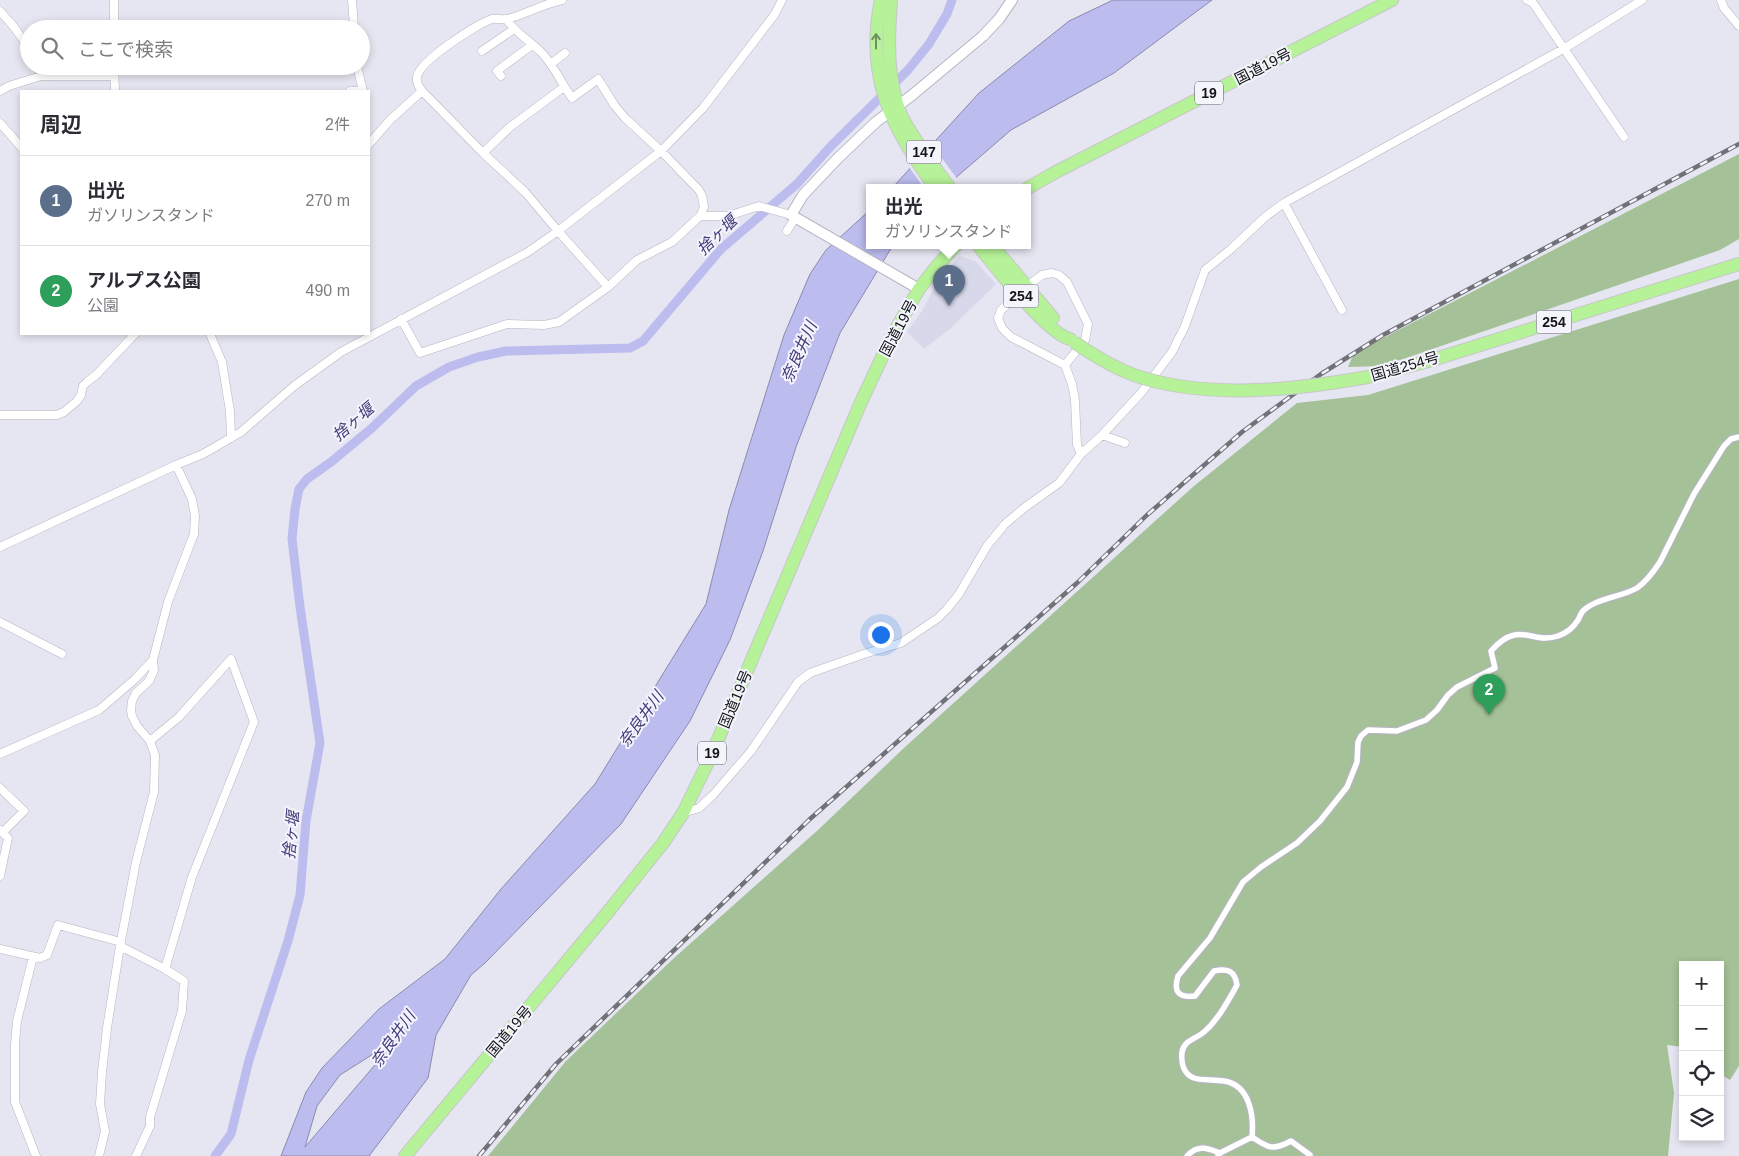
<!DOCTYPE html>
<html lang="ja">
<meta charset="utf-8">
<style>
:root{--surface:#fff;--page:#f7f7f7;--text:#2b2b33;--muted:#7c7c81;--line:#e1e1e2;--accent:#3d6927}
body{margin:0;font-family:Arial,"Noto Sans JP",sans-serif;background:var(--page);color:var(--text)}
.controls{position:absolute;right:15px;bottom:15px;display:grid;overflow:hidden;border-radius:0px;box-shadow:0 2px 8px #0003}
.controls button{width:45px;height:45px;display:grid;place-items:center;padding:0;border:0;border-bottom:1px solid var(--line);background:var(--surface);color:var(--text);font:25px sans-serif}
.you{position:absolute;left:880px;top:634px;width:18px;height:18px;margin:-12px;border:4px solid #fff;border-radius:50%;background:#1a73e8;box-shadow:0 0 0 8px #1a73e833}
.badge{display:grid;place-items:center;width:32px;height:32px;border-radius:50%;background:var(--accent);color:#fff;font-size:16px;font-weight:700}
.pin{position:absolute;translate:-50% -41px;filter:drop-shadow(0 1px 2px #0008)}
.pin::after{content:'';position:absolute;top:26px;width:18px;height:15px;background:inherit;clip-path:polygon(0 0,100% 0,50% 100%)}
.popup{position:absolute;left:866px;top:184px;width:165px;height:65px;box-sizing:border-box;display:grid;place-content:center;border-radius:0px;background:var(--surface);filter:drop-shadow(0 1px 4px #0005);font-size:16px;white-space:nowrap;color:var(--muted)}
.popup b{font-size:19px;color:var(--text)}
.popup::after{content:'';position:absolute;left:50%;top:100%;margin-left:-10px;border:10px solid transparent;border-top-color:var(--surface)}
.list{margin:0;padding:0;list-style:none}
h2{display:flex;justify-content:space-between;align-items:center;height:65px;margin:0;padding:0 20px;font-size:21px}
h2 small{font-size:16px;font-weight:400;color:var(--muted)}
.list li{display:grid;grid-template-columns:32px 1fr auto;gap:15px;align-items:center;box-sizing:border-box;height:90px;padding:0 20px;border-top:1px solid var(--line)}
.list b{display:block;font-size:19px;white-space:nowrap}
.list p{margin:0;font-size:16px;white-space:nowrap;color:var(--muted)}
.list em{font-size:16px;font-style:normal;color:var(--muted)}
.icon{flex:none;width:28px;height:28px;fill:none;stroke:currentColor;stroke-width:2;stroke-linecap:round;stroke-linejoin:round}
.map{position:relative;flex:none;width:1739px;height:1156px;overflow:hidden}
.search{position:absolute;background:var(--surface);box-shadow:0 2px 8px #0003;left:20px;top:20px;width:350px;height:55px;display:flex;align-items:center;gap:12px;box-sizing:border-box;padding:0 18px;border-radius:28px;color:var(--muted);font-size:19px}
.panel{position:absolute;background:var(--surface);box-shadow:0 2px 8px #0003;left:20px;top:90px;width:350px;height:245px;border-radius:0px}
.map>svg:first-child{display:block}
</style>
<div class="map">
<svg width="1739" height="1156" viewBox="0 0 1739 1156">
<rect width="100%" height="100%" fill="#e6e6f2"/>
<path fill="#d7d8ea" d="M960,256L975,261L996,284L951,328L924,349L907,332L922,311L939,279Z"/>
<path fill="#a4c197" d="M1739,154V239L1720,250L1383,366L1348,367L1354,353Z
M1739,279V1066L1730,1080L1720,1074V965H1683V1047L1667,1045L1674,1093L1668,1156H488L566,1061L673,959L818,830L905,747L1144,531L1194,486L1297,403L1368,395Z"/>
<path fill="#bcbcef" stroke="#8a8aae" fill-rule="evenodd" d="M1113,0H1212L1114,73L1011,130L945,187H893L979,93L1069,21Z
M870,210V245H893L840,333L796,447L763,551L730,640L690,721L621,824L485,963L471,975L436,1035L428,1078L369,1156H281L306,1092L322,1068L379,1009L445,959L501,889L595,784L706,604L729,510L784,335L810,274L826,250ZM397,1039L305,1147L317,1106L340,1075Z"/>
<path fill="#e6e6f2" d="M931,143L958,180L949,187H923L909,167Z"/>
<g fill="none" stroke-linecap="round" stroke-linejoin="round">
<path stroke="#bcbcef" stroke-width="9" d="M215,1156L231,1134L249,1060L288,941L300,895L306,821L320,743L300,607L292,539L295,509L299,489L307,479L331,462L372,428L416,386L449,367L478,357L506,351L630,348L643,341L721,249L797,184L831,146L908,70L929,44L947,14L952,0"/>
<defs>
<path id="pedestrian" d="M1252,1137C1268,1148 1273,1151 1291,1141L1310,1155
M1187,1156C1198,1144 1206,1148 1220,1153
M1218,1156L1220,1153L1252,1137C1254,1116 1250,1085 1224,1081C1215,1079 1203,1081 1194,1078C1183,1074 1181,1062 1182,1052C1184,1040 1196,1039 1204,1032C1218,1020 1228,1001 1237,985C1235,971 1228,968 1214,971L1195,996C1179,998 1173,992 1178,976L1210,938L1243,882L1261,867L1297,843L1320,821L1347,787L1357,762L1358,742L1361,736L1368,730L1397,731L1426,720L1437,710L1448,695L1457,687L1495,668L1491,651C1519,619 1532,645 1558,636C1567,633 1573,628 1578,620C1580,617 1581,612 1584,610C1597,598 1622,597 1637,588C1646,582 1654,571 1660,562L1694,494L1724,446L1731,439L1739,437"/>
<path id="minor" d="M114,0V29
M352,0L354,27L352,29
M562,0C543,4 526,14 508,19C503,20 497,18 492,19C477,24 419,61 417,77C416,82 419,87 422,91L483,153L525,192L558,231L608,287
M1527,0L1533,3L1624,137
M1721,0L1724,8L1739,26
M0,11L14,27L29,48
M482,51L514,29
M551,64L565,53
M39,66L41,76
M114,66L115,91
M501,76L497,71L532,45
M0,91L9,86L41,76H114
M350,91H363L357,66
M0,123L21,147
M369,144L390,120L422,91
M483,153L510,127L564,87
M1284,203L1342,310
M700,216H728L759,206L791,215
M787,231L795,218
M1026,287L1042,275L1052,273L1059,275L1067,282L1088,324L1085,340L1065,365
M1019,294L1001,310L998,318L1002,328L1011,337L1065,365L1072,384L1075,400L1077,445L1081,454
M401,319L420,353L507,324L544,325L559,322L608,287L637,260L672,242L700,216L704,207L702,196L699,190L661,151L625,118L615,106L598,79L572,98C561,83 554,65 541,52C529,40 516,33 506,19
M210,334L222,362L230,411L231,438
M0,415H57L64,412L77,401L81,395L83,386L87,382L96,375L135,334
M1102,435L1125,443
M0,547L176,465L203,454L241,432L294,386L341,352L528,252L558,231L661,151L703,108L775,14L782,0
M0,622L62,654
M150,741L179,717L231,659L254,722L192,877L165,969
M0,754L99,710L134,680L153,660
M0,788L24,811L3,832
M683,813L699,808L713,795L751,751L798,682L810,673L864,654L901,643L938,618L947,609L959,594L987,546L1005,524L1024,508L1059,483L1081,454L1102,435L1141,393L1172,352L1185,326L1205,270L1231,249L1265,217L1284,203L1565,48L1642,0
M0,876L8,838L0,830
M120,946L165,969L184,981L182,1011L150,1117V1126L136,1156
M0,949L40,958L47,955L58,925L121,942
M33,957L17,1021L15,1044V1102L36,1156
M99,1156L105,1131L100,1104L102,1072L107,1028L120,946L136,862L154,792L155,755L150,741L137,726L132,716L131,710L132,701L136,693L149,681L154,670L153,660L168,602L194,534L195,516L192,499L176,465"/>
<path id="tertiary" d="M919,289L791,215L803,195L838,158L876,122L911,96L983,36L999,19L1012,0"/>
<path id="trunk" d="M881,0C865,76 891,128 935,187
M891,0C889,31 887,61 894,92C896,100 898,109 902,117C915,142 933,165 949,187
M1028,188L1054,173L1392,0
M978,245C994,265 1047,334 1070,339
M992,245L1053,318
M1368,377L1432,360L1739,264
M405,1156L608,912L663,843L683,813L711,756L861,402L893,334L919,289L937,266L956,245"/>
</defs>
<use href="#pedestrian" stroke="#b5b6c0" stroke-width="8"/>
<use href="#minor" stroke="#b5b6c0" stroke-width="9"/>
<use href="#tertiary" stroke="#b5b6c0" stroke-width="12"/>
<use href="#trunk" stroke="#c7c7c8" stroke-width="14"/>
<use href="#pedestrian" stroke="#fff" stroke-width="5.5"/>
<use href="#minor" stroke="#fff" stroke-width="8"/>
<use href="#tertiary" stroke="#fff" stroke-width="10"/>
<use href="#trunk" stroke="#b6f298" stroke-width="12"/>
<defs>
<path id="rail" d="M479,1156L556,1064L810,819L1077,583L1147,515L1242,432L1321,374L1383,335L1739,144"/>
</defs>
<use href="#rail" stroke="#717178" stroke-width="4.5"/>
<use href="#rail" stroke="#f4f4fd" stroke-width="2.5" stroke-dasharray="8" stroke-linecap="butt"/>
<defs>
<path id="trunk-bridge" d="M1074,342C1093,355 1112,367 1134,375C1205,400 1296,390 1368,377"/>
</defs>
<use href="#trunk-bridge" stroke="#c7c7c8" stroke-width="14" stroke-linecap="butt"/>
<use href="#trunk-bridge" stroke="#b6f298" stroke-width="12"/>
</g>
<defs><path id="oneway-shaft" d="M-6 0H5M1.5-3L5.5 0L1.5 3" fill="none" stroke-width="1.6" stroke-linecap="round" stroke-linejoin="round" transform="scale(1.25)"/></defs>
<use stroke="#6e8f5e" href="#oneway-shaft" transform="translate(876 41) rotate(-90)"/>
<g text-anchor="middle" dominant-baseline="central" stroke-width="4" stroke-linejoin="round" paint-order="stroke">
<g fill="#f4f4fd" stroke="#58585d" stroke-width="1">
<rect x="1195" y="81.5" width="28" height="23" rx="4"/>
<rect x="906.5" y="140.5" width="35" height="23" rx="4"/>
<rect x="1003.5" y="284.5" width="35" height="23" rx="4"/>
<rect x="1536.5" y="310.5" width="35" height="23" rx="4"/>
<rect x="698" y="741.5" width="28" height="23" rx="4"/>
</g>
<g font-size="14" font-weight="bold" fill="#151518">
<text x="1209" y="93">19</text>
<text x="924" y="152">147</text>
<text x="1021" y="296">254</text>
<text x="1554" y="322">254</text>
<text x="712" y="753">19</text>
</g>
<g font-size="15" fill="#151518" stroke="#f4f4fd">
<text transform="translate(1263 66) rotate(-27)">国道19号</text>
<text transform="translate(898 328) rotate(-62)">国道19号</text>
<text transform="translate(1405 366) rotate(-16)">国道254号</text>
<text transform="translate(735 699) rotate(-67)">国道19号</text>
<text transform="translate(509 1031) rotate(-50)">国道19号</text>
</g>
<g font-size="16" font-style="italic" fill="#403a78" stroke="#f4f4fd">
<text transform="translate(717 235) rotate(-44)">捨ヶ堰</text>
<text transform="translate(799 352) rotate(-66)">奈良井川</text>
<text transform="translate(353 422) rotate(-40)">捨ヶ堰</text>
<text transform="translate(641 719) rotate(-54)">奈良井川</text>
<text transform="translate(291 835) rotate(-84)">捨ヶ堰</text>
<text transform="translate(393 1039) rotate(-55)">奈良井川</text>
</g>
</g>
</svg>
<div class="controls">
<button>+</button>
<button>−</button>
<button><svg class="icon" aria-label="locate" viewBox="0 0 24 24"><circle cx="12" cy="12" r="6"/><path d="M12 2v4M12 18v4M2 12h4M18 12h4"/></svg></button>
<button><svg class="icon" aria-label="layers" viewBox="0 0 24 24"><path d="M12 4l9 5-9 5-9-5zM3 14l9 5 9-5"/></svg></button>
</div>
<div class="you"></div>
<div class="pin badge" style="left:949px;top:306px;background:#5c6f8a">1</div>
<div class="popup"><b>出光</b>ガソリンスタンド</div>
<div class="pin badge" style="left:1489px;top:715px;background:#2e9e5b">2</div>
<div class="search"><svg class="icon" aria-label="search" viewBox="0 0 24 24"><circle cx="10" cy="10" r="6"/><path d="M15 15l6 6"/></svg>ここで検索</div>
<section class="panel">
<h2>周辺<small>2件</small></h2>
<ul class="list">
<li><span class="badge" style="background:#5c6f8a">1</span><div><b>出光</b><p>ガソリンスタンド</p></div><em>270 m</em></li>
<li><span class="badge" style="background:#2e9e5b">2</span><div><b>アルプス公園</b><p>公園</p></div><em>490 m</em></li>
</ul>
</section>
</div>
